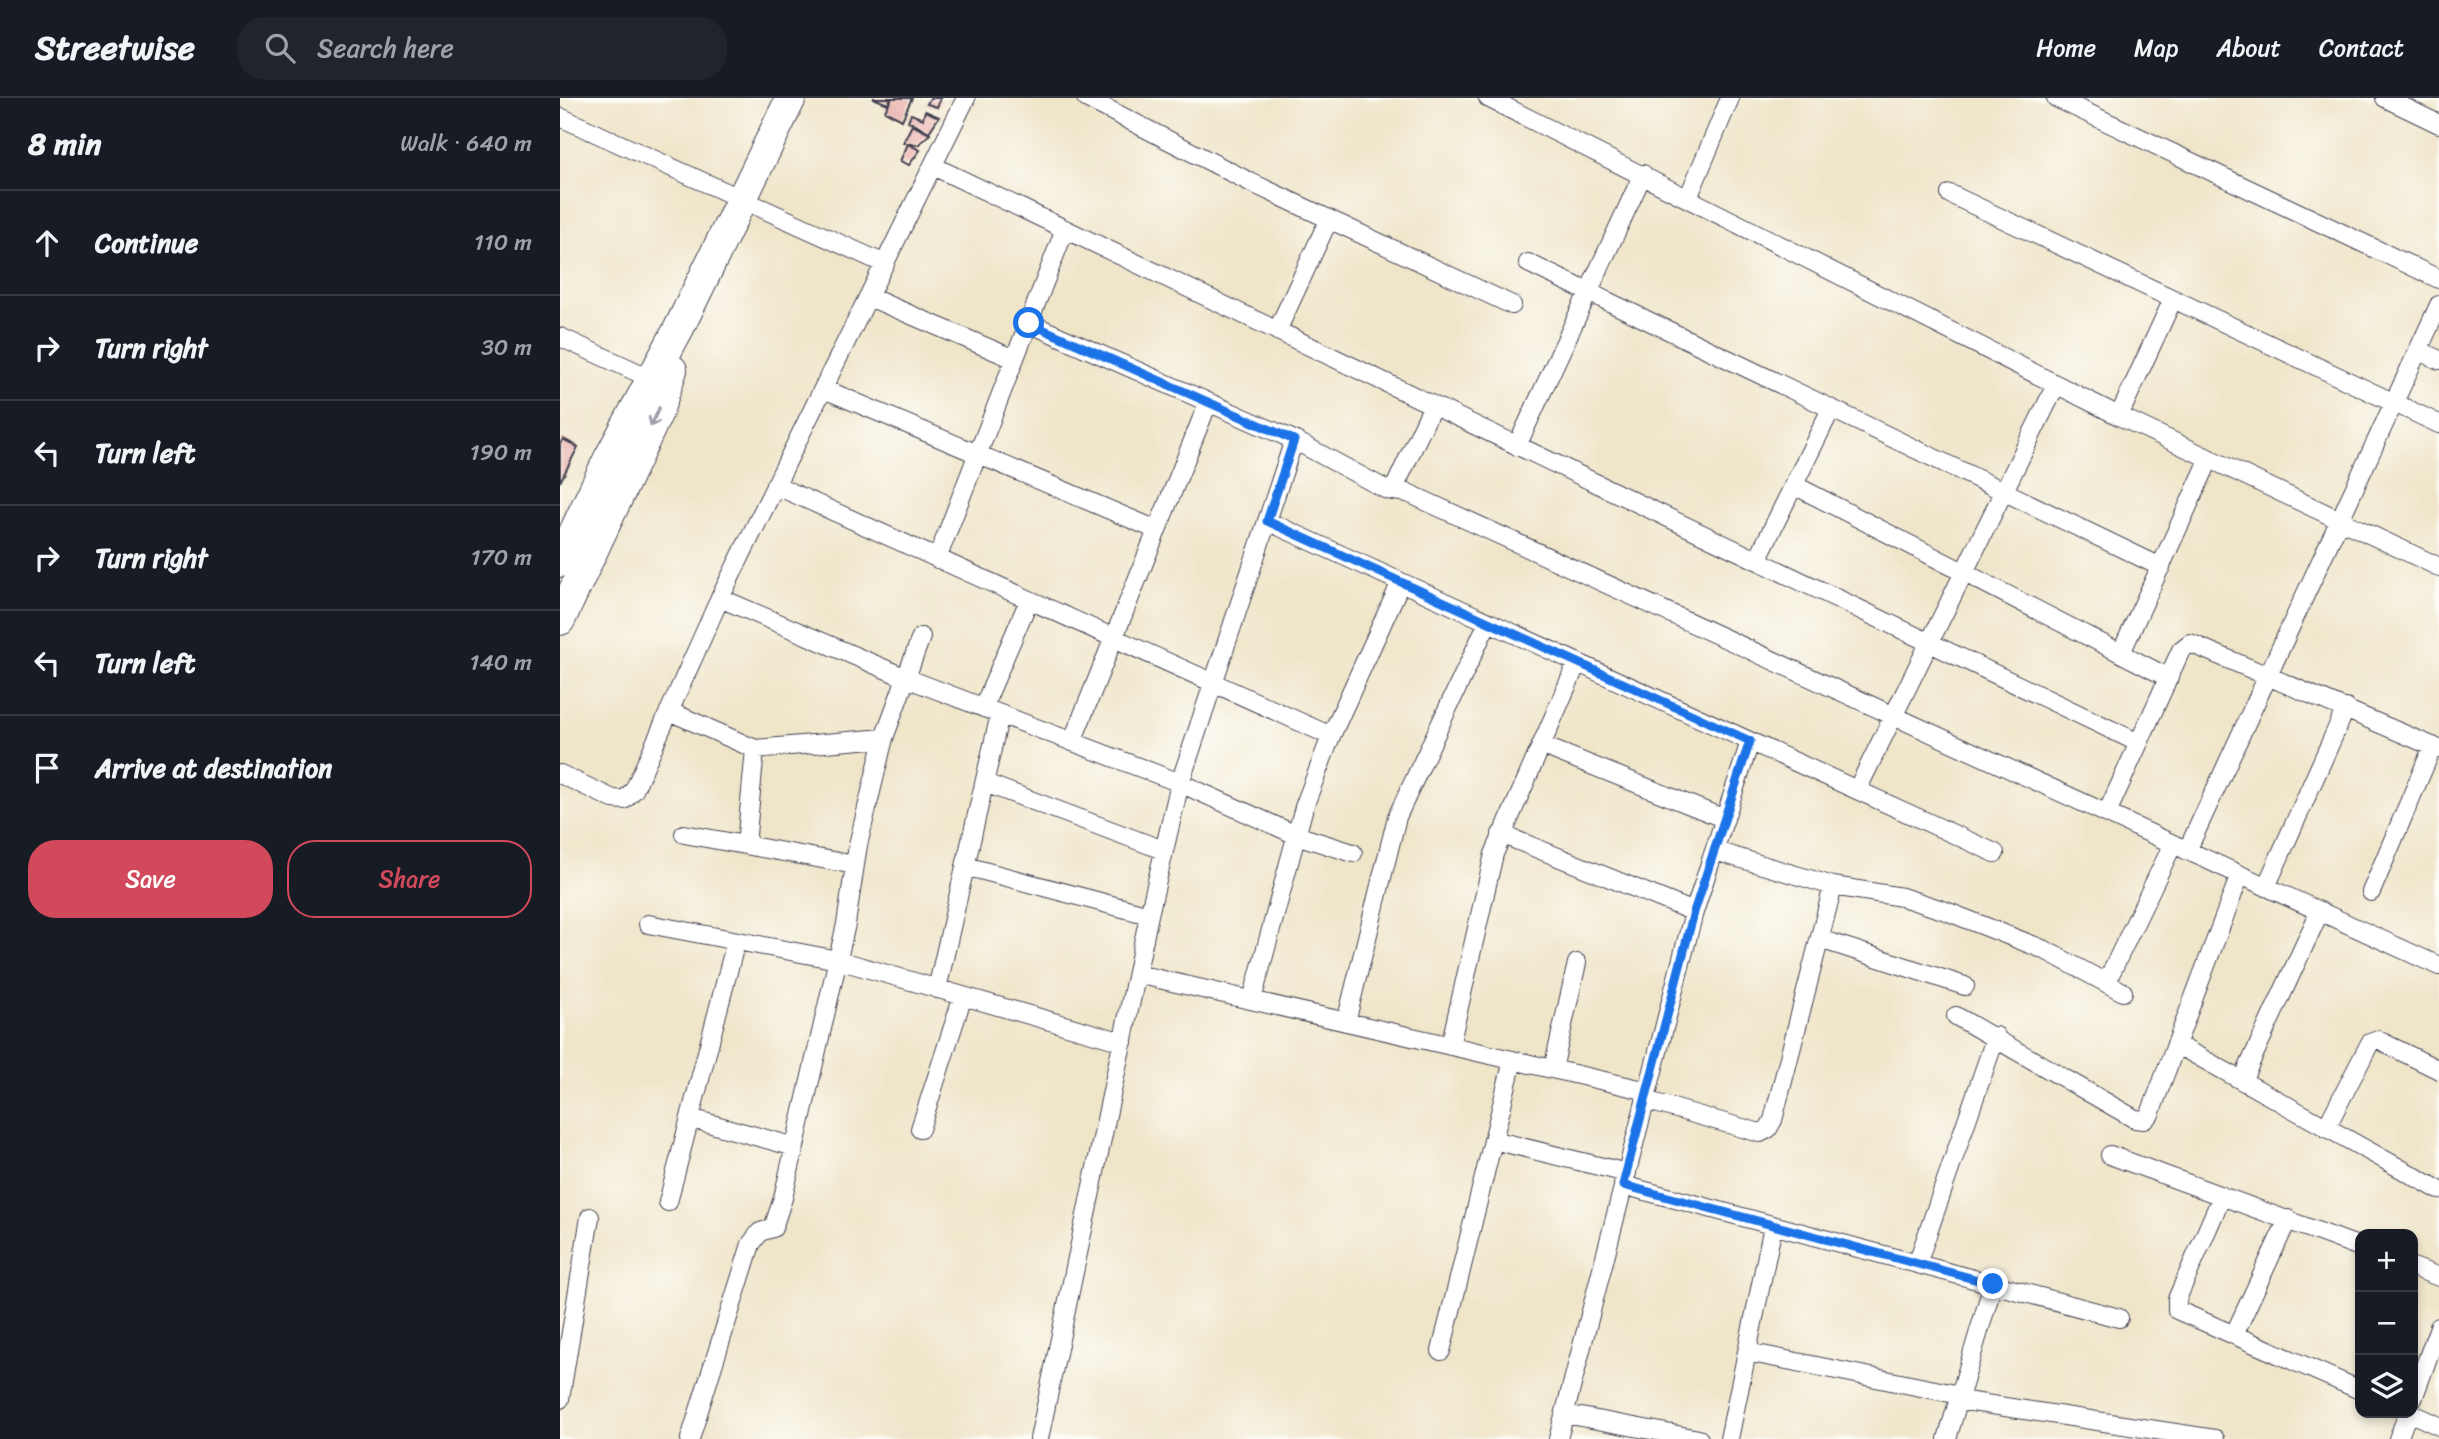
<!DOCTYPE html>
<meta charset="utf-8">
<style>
:root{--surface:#171b24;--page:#20242c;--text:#f1f3f6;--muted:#9ea1a6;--line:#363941;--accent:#d1495b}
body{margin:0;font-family:Sriracha,sans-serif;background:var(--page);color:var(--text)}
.controls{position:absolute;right:21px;bottom:21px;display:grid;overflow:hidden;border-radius:14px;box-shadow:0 4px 10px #0003}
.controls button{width:63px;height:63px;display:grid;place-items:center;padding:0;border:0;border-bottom:2px solid var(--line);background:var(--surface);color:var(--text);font:35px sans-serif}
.stop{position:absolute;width:21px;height:21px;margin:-16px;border:5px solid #1a73e8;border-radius:50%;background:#fff}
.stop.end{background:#1a73e8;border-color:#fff;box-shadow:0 2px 7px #0008}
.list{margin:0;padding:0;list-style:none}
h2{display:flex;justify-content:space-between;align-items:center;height:91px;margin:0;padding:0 28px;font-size:30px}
h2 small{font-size:23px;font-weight:400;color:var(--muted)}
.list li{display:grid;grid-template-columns:46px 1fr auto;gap:21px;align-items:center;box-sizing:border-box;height:105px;padding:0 28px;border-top:2px solid var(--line)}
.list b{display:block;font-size:26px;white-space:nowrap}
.list em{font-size:23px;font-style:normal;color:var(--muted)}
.actions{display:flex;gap:14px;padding:21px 28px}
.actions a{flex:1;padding:16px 0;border:2px solid var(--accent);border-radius:28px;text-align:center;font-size:24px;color:var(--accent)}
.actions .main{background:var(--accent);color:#fff}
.icon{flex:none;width:38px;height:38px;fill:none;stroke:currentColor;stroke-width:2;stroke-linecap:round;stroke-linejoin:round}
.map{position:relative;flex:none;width:1879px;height:1341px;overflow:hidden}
header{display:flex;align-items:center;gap:42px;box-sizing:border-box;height:98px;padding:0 35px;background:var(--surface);border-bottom:2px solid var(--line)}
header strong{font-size:33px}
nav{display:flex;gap:38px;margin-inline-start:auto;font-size:24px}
.search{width:490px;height:63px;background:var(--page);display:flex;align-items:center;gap:18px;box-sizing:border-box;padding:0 24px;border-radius:28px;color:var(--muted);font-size:26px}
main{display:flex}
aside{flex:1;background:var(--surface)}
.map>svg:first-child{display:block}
</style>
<header>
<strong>Streetwise</strong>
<div class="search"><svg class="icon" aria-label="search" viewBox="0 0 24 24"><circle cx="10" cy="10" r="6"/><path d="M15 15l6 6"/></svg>Search here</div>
<nav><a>Home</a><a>Map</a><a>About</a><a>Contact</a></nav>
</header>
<main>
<aside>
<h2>8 min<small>Walk · 640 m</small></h2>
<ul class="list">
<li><svg class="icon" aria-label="ahead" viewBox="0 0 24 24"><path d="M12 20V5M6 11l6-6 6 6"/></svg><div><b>Continue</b></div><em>110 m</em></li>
<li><svg class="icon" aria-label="right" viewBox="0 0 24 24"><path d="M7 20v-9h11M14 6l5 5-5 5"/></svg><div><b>Turn right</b></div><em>30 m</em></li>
<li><svg class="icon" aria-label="left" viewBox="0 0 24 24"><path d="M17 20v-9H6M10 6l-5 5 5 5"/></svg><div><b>Turn left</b></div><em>190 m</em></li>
<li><svg class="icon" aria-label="right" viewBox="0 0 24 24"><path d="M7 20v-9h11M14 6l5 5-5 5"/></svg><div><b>Turn right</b></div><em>170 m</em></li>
<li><svg class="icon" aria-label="left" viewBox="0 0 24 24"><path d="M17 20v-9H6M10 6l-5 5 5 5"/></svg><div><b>Turn left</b></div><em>140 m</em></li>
<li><svg class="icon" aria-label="arrive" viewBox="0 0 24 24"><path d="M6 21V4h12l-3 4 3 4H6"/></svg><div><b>Arrive at destination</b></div></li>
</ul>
<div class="actions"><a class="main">Save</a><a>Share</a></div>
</aside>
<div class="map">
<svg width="1879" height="1341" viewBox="0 0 1879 1341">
<rect width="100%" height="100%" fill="#fdfcf7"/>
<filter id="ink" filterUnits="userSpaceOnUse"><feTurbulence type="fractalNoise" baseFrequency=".0143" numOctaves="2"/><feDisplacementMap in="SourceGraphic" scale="14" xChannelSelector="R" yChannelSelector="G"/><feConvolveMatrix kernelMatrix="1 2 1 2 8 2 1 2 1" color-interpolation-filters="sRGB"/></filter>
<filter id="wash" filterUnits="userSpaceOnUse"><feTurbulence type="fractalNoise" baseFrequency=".00686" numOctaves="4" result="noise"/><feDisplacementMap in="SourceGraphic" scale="28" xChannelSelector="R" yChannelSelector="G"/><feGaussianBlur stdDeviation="1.57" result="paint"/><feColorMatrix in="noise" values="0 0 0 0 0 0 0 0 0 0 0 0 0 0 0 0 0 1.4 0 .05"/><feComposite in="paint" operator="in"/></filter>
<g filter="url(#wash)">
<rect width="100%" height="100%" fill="#efe5c9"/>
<g id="blocks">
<path fill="#e7a8a4" d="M313,0H331L328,6Z
M332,0H352L342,22L325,13Z
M370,0H381L377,9L367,6Z
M365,13L379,19L369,34L348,23L351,16L363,21Z
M352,27L370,36L358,47L343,45Z
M348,46L360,52L349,67L340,63Z
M3,341L18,349L0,384V346Z"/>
</g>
</g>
<g filter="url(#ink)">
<use href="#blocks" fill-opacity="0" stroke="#413f50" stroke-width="2"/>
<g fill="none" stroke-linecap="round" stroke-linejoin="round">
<defs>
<path id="minor" d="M526,0L690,84L952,207
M928,0L1559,318L1879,469
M1496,0L1879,181
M1825,0L1879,26
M0,19L325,166
M373,68L1579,645
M1390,96L1879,326
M1128,100L1170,0
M968,165L1601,469
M309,199L454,261
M469,225L734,342L827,392L848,395L1879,868
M717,233L769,121
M0,239L81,276
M1858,252L1879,262
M264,291L597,432
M1559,318L1613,201
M957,348L1083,76
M215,387L771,638
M1234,387L1609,580
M833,393L873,307
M707,423L1435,755
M377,461L505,131
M1197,462L1271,311
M160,500L346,580L620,685L736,737L793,755
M1561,555L1649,362
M423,610L469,502
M109,613L195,651L324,640
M512,644L648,305
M981,647L1165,721
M0,676L53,701L64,702L74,692L160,500L406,0
M425,685L603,752
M1297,692L1496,287
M1547,715L1621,552L1630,545L1879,651
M124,736L295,767
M941,736L1134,814
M186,747L195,651
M1155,753L1273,788L1342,799L1386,813L1485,852L1563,894
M1627,753L1879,207
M405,768L589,817
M1706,789L1786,610
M1811,794L1873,648
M88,826L278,862L563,944
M1260,841L1405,888
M577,876L1088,993
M1546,885L1613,746
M377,891L440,616
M692,902L744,709L771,638L841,484
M1396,918L1575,1021L1584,1022L1590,1016L1680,777
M786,924L837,719L928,524
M1616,946L1879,1092
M890,948L934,756L1017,565
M993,971L1017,865
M1682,983L1760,813
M1085,1002L1200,1035L1208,1031L1213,1022L1273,788
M130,1020L235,1049
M1766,1030L1810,945L1818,942L1879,972
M360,1031L403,898
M933,1042L1067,1075
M1550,1057L1800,1149
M1063,1087L1559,1220
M1662,1098L1617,1201V1212L1800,1292
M108,1104L176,843
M1357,1166L1436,938
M1853,1169L1879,1179
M1674,1237L1728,1121
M881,1253L953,962
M1187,1254L1400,1297
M0,1301L30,1119
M1853,1301L1879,1229
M1399,1302L1655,1341
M1851,1315L1879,1328
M1005,1316L1139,1341
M130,1341L191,1146L200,1134L213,1130L223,1100L286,826L298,747L324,640L361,539
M479,1341L589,817L620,685L734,342
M998,1341L1134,814L1190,644
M1169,1341L1213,1128
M1387,1341L1433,1186
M1838,1341L1848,1315"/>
<path id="primary" d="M0,464L49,360L119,230L231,0
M0,522L98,314L112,272"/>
</defs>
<use href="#minor" stroke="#413f50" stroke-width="20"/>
<use href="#primary" stroke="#413f50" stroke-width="32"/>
<use href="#minor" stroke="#fff" stroke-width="18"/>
<use href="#primary" stroke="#fff" stroke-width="30"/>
</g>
<defs><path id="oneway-shaft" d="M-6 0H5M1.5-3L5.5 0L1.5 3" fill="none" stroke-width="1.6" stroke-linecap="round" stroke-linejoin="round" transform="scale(1.75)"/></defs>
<use stroke="#9c9ca7" href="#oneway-shaft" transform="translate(95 319) rotate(114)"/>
</g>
<g fill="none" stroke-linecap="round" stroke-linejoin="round" filter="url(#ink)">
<path stroke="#1a73e8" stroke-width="9" d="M469,225L734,342L707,423L1190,643L1134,814L1063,1087L1433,1186"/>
</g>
</svg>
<div class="controls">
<button>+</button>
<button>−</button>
<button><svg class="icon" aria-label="layers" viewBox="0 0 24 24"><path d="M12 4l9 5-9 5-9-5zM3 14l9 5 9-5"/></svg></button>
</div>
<div class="stop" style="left:469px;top:225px"></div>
<div class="stop end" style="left:1433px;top:1186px"></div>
</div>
</main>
